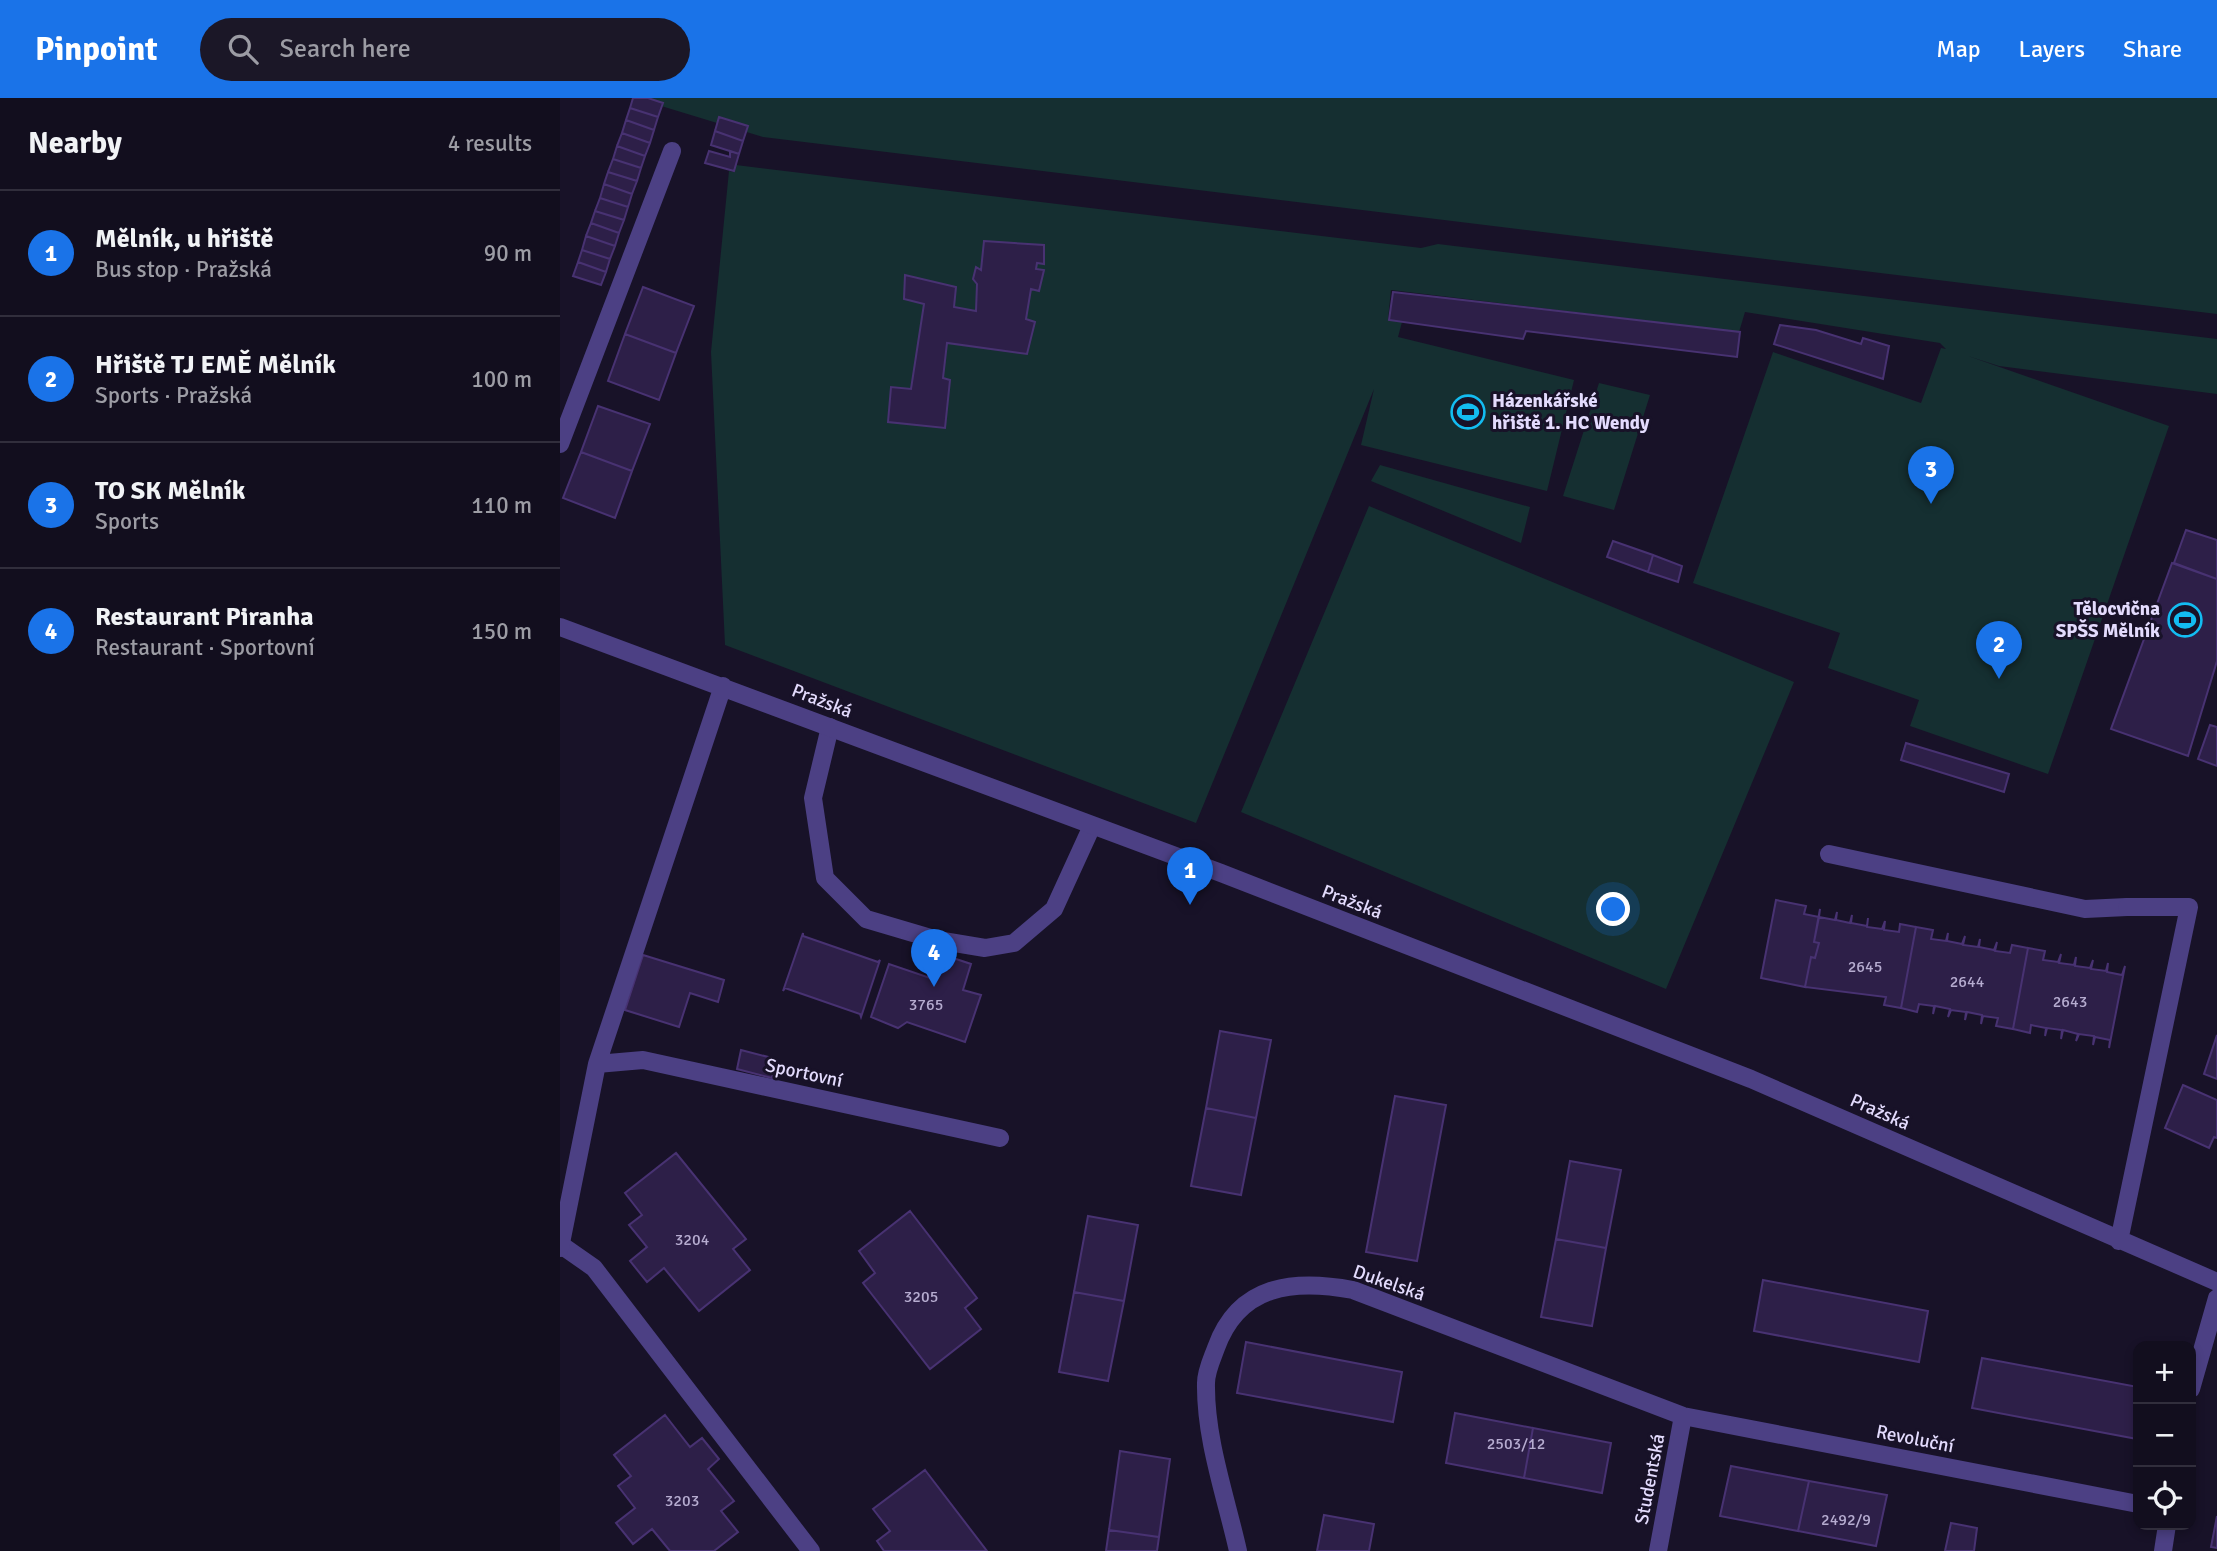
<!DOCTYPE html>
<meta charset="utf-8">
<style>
:root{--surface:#120e1e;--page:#1b1727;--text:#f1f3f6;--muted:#9c9ca4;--line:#312e3c;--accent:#1a73e8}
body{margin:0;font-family:Signika,sans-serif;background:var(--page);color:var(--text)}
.controls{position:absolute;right:21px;bottom:21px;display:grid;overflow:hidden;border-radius:14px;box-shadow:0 4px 10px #0003}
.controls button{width:63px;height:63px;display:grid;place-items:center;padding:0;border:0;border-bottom:2px solid var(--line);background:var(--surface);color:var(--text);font:35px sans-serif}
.you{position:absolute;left:1054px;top:812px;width:24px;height:24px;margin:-18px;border:5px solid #fff;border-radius:50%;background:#1a73e8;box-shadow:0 0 0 10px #1a73e833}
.badge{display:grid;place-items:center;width:46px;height:46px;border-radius:50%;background:var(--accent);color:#fff;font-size:23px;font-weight:700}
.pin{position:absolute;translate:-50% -58px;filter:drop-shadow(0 2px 4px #0008)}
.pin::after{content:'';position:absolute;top:37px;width:24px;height:21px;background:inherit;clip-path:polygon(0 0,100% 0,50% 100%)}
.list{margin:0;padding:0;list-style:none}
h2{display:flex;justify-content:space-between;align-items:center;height:91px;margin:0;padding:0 28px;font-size:30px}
h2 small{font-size:23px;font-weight:400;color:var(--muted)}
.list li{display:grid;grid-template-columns:46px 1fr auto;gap:21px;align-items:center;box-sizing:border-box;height:126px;padding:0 28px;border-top:2px solid var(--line)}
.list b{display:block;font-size:26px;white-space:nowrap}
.list p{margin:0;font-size:23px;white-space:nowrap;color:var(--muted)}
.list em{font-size:23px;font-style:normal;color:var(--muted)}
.icon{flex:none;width:38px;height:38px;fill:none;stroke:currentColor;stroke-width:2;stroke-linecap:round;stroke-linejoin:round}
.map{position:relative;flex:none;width:1657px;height:1453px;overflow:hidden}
header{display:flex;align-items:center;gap:42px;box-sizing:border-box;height:98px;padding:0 35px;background:var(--accent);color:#fff}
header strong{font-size:33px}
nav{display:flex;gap:38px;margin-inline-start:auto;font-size:24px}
.search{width:490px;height:63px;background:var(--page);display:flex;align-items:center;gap:18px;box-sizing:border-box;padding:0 24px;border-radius:38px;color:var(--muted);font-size:26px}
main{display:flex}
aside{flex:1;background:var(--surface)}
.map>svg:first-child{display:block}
</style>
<header>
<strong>Pinpoint</strong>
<div class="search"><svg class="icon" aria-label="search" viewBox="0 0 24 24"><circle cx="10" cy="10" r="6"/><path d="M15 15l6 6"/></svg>Search here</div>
<nav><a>Map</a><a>Layers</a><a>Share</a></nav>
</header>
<main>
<aside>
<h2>Nearby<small>4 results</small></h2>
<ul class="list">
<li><span class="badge">1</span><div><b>Mělník, u hřiště</b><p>Bus stop · Pražská</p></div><em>90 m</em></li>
<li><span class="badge">2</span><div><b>Hřiště TJ EMĚ Mělník</b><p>Sports · Pražská</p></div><em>100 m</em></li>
<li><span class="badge">3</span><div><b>TO SK Mělník</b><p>Sports</p></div><em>110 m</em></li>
<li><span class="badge">4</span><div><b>Restaurant Piranha</b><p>Restaurant · Sportovní</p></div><em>150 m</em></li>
</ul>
</aside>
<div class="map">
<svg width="1657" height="1453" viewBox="0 0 1657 1453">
<rect width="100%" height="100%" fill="#181228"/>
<path fill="#152f31" d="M75,0H1657V216L203,39Z
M176,67L861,150L878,146L1657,241V296L1439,268L1408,258L1609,328L1488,676L1350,628L1359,602L1268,570L1280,535L1133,485L1213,254L1361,305L1381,250L1386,251L1380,245L1185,214L1179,234L831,192L828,221L842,224L838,239L1014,282L987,393L801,347L814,291L636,725L165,547L151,254L169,73L173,74Z
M1039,285L1090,297L1054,412L1003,398Z
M820,367L970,409L961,445L811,383Z
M809,408L1234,584L1106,891L681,714Z"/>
<path fill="#2d1f48" stroke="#483272" stroke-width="2" d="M73,0H88L103,5L98,19L70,10Z
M70,10L98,19L94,32L66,22Z
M159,19L188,28L183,43L155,33Z
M66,22L94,32L90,45L62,35Z
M155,33L183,43L179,56L151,47Z
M62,35L90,45L85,58L57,48Z
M57,48L85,58L81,70L53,61Z
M149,53L170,59V53L179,56L174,73L145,65Z
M53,61L81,70L77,83L48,74Z
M48,74L77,83L72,96L44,86Z
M44,86L72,96L68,109L40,100Z
M40,100L68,109L64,122L35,113Z
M35,113L64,122L59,135L31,125Z
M31,125L59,135L55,148L26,138Z
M26,138L55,148L50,161L22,152Z
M424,143L484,147V166L477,165L476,171L484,172L479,193L471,191L466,221L475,224L467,256L387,245L383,280L390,282L385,330L328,324L331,289L351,291L364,206L344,201L345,177L396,189L394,209L416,213L417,186L413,181L416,169L421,172Z
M22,152L50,161L46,174L18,164Z
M18,164L46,174L41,187L13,178Z
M83,189L134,208L116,255L65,236Z
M833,194L1180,234L1177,259L966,233L963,241L829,222Z
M1220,227L1256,232L1301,246L1303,240L1329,248L1323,281L1214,246Z
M65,236L116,255L99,302L48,283Z
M38,308L90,326L72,373L21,354Z
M21,354L72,373L55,420L3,400Z
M1626,432L1657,442V481L1614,465Z
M1053,443L1093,457L1088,474L1047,459Z
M1093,457L1122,468L1118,484L1088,474Z
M1612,465L1657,481V563L1628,658L1551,631Z
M1650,627L1657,629V668L1638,661Z
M1346,645L1449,676L1444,694L1341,662Z
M1216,802L1246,808L1244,816L1259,819L1254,844L1259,845L1255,860L1251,859L1245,889L1201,880Z
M1260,811L1259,819L1275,822L1277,814L1276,822L1290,825L1292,817L1291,825L1307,828L1308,820L1307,829L1322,831L1325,823L1324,832L1339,834L1340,826L1356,829L1341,910L1324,907L1326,899L1245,889L1251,859L1255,860L1259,845L1254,844Z
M1356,829L1373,832L1371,841L1386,843L1388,835L1387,843L1402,846L1405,838L1403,847L1418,849L1420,841L1419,849L1434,852L1437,844L1435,853L1450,855L1452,847L1468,850L1453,931L1436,928L1438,920L1423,918L1421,926L1422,917L1407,914L1405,922L1406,914L1391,912L1388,919L1390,911L1375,908L1373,916L1374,908L1359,906L1357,914L1341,910Z
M243,835V838L318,864L320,862L301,919L300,916L225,890L223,893Z
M1468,850L1485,853L1483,862L1498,864L1501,856L1499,865L1514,867L1516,859L1515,868L1530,870L1533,862L1531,871L1546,873L1548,865L1547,874L1562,877L1565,868L1549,950L1550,942L1535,939L1533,947L1534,938L1519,936L1516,943L1518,936L1503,932L1501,941L1502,932L1487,930L1485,938L1486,930L1471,927L1470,935L1453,931Z
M378,855L411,866L403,892L421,897L405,944L347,924L338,930L311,919L329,866L370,880Z
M83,857L164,882L158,904L130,895L119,929L65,912Z
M660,933L711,942L696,1020L646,1010Z
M1657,937V981L1644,976Z
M181,952L216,961L212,980L177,971Z
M1623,987L1657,1002V1040L1654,1039L1649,1050L1605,1030Z
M835,998L886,1007L857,1163L806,1154Z
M646,1010L696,1020L681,1097L631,1088Z
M116,1055L186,1141L173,1151L190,1172L139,1213L104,1170L87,1184L70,1163L87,1149L69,1127L82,1117L65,1095Z
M1010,1063L1061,1072L1046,1150L996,1141Z
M350,1113L417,1200L405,1210L421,1231L370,1271L303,1185L315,1175L299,1153Z
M528,1118L578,1127L564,1203L514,1194Z
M996,1141L1046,1150L1032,1228L981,1219Z
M1203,1182L1368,1213L1359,1264L1194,1233Z
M514,1194L564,1203L548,1283L499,1274Z
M686,1244L842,1274L833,1324L677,1295Z
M1422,1260L1578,1289L1577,1341L1412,1310Z
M895,1315L973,1330L964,1380L886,1365Z
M105,1317L130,1349L142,1340L159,1361L148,1371L174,1403L161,1413L178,1434L154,1453H110L92,1431L73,1446L56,1425L75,1410L58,1388L71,1378L54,1357Z
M973,1330L1051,1345L1042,1395L964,1380Z
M560,1353L610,1361L599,1439L549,1432Z
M1171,1368L1249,1383L1238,1433L1160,1418Z
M365,1372L427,1453H324L317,1443L330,1433L313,1411Z
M1249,1383L1327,1397L1316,1448L1238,1433Z
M764,1417L814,1426L809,1453H757Z
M1657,1418V1450L1651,1449Z
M1391,1425L1417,1430L1414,1453H1385Z
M549,1432L599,1439L597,1453H546Z"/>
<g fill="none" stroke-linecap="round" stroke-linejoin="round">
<path stroke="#4c4084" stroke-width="18" d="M270,629L253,700L265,780L306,821L377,842L425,850L454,845L494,811L532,728
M1269,756L1525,811L1567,809
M1,1147L34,1170L251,1453"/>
<path stroke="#4c4084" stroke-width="18" d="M0,346L112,53
M0,529L661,775L1191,981L1657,1184
M37,966L163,588
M1559,1143L1629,809H1567
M0,1150L37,966L83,962L440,1040
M1631,1291L1657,1200
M678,1453C666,1399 645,1341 646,1285C646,1273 652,1261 656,1250C679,1186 734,1181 793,1192L1123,1318L1578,1406
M1098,1453L1123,1318
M1603,1453L1607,1427"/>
</g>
<defs>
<symbol id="stadium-ring" viewBox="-11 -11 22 22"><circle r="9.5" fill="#181228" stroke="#13bcf1" stroke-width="1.5"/><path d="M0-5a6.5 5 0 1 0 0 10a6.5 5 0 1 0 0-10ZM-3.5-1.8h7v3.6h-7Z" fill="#13bcf1"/></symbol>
</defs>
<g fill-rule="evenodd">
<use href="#stadium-ring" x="889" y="295" width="38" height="38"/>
<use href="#stadium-ring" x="1606" y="503" width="38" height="38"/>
</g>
<g text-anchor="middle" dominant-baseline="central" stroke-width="6" stroke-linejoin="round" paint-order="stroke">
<g font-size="16" fill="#b6acd0">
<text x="1305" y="869">2645</text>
<text x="1407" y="884">2644</text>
<text x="1510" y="904">2643</text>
<text x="366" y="907">3765</text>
<text x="132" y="1142">3204</text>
<text x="361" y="1199">3205</text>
<text x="956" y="1346">2503/12</text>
<text x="122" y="1403">3203</text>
<text x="1286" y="1422">2492/9</text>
</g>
<g font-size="19" font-weight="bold" fill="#e3dbfd" stroke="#181228" text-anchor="start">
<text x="932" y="303">Házenkářské<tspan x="932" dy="22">hřiště 1. HC Wendy</tspan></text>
<text x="1600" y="511" text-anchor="end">Tělocvična<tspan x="1600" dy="22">SPŠS Mělník</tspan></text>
</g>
<g font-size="19" fill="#e3dbfd" stroke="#181228">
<text transform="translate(262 603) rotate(21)">Pražská</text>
<text transform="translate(792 804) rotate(21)">Pražská</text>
<text transform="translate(244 975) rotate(12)">Sportovní</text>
<text transform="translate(1320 1014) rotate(24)">Pražská</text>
<text transform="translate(829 1185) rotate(19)">Dukelská</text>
<text transform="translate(1355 1341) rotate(11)">Revoluční</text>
<text transform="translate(1090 1381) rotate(-79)">Studentská</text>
</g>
</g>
</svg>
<div class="controls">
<button>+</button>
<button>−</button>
<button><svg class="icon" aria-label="locate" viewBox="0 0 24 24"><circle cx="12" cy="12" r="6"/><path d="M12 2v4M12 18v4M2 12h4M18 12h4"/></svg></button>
</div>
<div class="you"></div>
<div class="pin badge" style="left:630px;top:807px">1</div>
<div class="pin badge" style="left:1439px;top:581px">2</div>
<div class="pin badge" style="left:1371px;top:406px">3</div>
<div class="pin badge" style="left:374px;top:889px">4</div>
</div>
</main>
